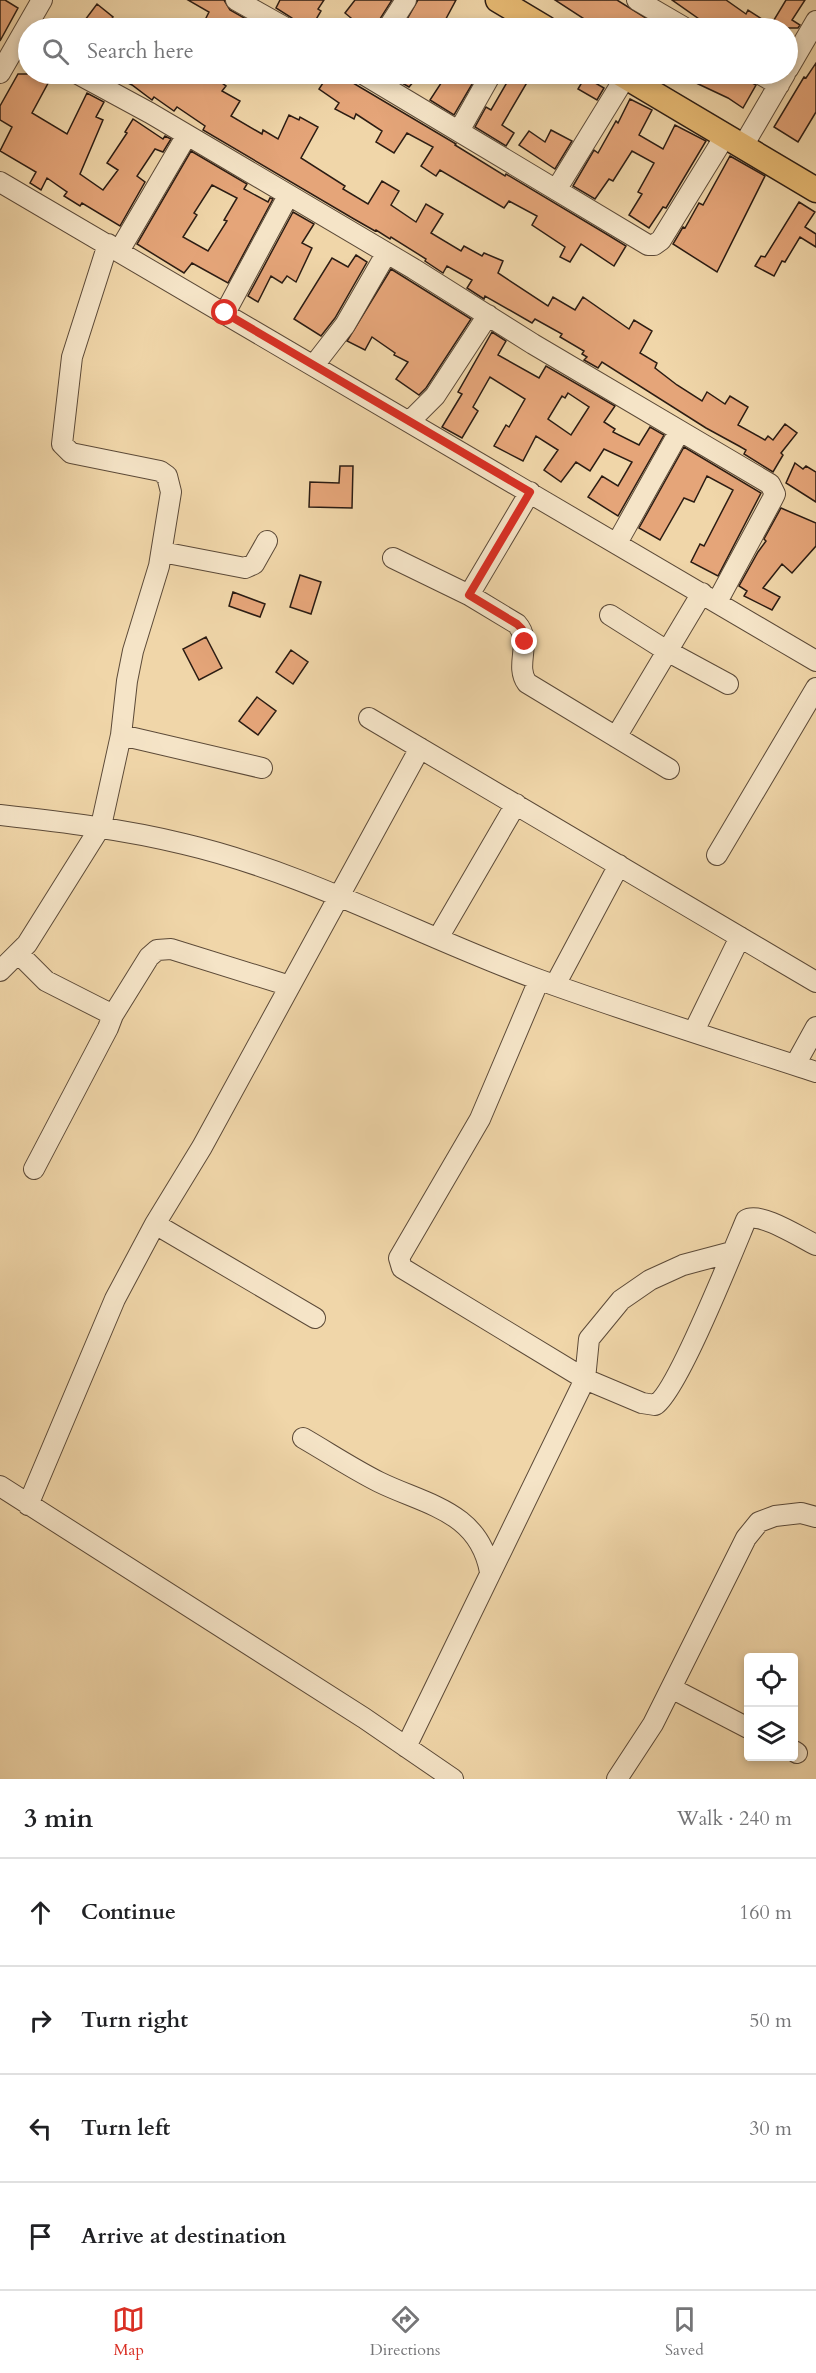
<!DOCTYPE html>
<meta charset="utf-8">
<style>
:root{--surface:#fff;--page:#f6f6f6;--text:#202124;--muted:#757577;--line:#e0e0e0;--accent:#d93025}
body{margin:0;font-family:Cardo,serif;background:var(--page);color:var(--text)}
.controls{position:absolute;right:18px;bottom:18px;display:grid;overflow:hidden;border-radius:6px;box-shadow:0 3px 9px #0003}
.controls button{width:54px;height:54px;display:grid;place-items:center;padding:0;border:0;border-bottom:2px solid var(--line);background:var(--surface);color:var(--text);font:30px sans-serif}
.stop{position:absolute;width:18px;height:18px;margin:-14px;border:4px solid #d93025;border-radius:50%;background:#fff}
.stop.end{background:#d93025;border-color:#fff;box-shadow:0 2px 6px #0008}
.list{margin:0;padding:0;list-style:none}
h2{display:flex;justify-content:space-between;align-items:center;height:78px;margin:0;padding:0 24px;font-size:26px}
h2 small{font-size:20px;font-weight:400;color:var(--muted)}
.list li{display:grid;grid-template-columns:39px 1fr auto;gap:18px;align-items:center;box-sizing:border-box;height:108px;padding:0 24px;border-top:2px solid var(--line)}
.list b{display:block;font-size:22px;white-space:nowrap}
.list em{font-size:20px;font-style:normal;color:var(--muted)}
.icon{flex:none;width:33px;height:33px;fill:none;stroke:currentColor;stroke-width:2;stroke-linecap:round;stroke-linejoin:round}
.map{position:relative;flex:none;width:816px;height:1779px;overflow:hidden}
.search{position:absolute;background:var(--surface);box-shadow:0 3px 9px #0003;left:18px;right:18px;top:18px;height:66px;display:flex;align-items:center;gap:15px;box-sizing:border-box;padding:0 21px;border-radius:33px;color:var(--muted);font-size:22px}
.sheet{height:510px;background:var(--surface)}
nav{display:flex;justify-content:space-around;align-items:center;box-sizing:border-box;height:84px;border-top:2px solid var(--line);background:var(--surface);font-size:16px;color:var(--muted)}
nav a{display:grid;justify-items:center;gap:3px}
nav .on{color:var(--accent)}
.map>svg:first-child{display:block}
</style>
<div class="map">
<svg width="816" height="1779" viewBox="0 0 816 1779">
<rect width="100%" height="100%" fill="#f0d6a9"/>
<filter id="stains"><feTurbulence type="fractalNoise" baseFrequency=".00333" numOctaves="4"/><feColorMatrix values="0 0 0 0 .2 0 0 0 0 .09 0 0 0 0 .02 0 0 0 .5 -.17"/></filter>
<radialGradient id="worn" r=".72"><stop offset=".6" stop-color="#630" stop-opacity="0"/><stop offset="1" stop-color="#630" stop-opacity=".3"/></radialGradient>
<path fill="#e5a579" stroke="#2b1c13" stroke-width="1.5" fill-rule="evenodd" d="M0,0H5L18,8L0,41Z
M188,0H224L230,10L262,28H211L203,24L209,12Z
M280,0H324L318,9L321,11L311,28H298L292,18L276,8Z
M355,0H392L378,22L376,28H363L345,13Z
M418,0H456L441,28H402Z
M555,0H617L662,28H598Z
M672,0H726L746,14L748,10L771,25L786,0H805L792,20L800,25L798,28H712Z
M97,4L113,17L105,28H79Z
M816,63V112L798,142L774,127L804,77L806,78Z
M18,74H53L32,113L67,134L87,93L104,102L96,117L103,120L80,174L103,190L118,170L107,163L127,133L125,132L133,119L163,139L165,136L171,139L163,152L155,149L137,176L145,182L120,226L82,203L80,206L64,196L67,192L47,178L41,190L30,183L36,172L0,151L12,127L0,120V106Z
M110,74H168L175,79L179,74H193L203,81L209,74L226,86L222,91L240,101L231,116L262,134L263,130L278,139L289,115L299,120L300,117L318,127L301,158L345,186L343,189L368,204L382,181L399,191L391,205L416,222L426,204L443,214L431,233L461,251L464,246L482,256L484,253L503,261L498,273L548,306L553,297L575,310L583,297L629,329L634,320L652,331L640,353L657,363L655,368L677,385L702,401L707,392L725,404L730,396L748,407L738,425L765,440L768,436L773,440L785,424L797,433L781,453L783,455L773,472L744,454L746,450L739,446L706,428L602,362L598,368L584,360L587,357L582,354L584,351L560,337L562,334L535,319L532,323L485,296L484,299L467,288L472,280L447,266L443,273L425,261L426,259L391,237L390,239L376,230L375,231L354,219L203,130L205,126L177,107L174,111L154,97L152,100L132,85Z
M310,74H338L456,144L455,145L505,176L506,174L608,235L626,246L614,266L581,244L570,262L560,257L565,247L532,225L537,216L509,201L504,208L440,170L436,176L421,166L433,147L407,133L394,153L376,142L382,131L356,114L354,119L335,109L339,103L319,89L323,83Z
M386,74H420L409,87Z
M447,74H478L454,115L430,100Z
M503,74H532L502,125L514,133L506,146L475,127L486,107L491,110L509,79Z
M677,74H736L756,85L743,108L728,98Z
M585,77L604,88L597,100L578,89Z
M630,99L652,110L639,135L663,149L675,125L706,141L666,208L663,207L649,228L629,215L642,194L638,192L654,163L632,151L613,181L609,179L595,199L573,186L594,150L598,153L616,121L618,123Z
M551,130L572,141L555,169L519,145L529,131L545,142Z
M191,151L247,184L244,189L268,202L270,198L273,199L228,283L192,263L184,273L137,244ZM212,185L237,198L224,220L227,221L208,251L183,237L197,215L194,213Z
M730,156L765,176L717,272L673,244L683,227L685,228L699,203L703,205Z
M799,202L815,212L805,227L816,234V247L800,237L785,262L782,261L774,276L755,266L761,256L765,257Z
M293,212L314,224L302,243L312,248L296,282L287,276L282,283L271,276L258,302L248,296Z
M356,255L367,262L335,318L321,336L294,319L332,258L348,267Z
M391,269L471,319L426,388L419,395L396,379L408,362L394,355L395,353L372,337L365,350L347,341Z
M492,332L506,341L498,355L539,378L546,366L615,406L604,422L615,429L613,432L639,445L650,427L664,435L618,516L588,497L602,476L618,486L632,462L604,449L590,471L576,462L561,482L544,470L558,450L536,436L523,461L494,446L506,425L509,427L525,399L490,377L473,407L478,411L462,438L442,427L462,394L458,392ZM568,393L589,407L571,435L548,419L562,396L565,398Z
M684,447L761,493L718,576L691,562L700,544L704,546L733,490L707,476L694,502L684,498L660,540L639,528Z
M795,463L803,469L806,466L816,472V502L786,483Z
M340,466H353L352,508L309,507L310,482L339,483Z
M781,508L816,523V546L792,573L782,564L763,588L780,597L772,610L744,596L747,591L739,586L758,552L766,541L764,539Z
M300,575L321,582L311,614L290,607Z
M233,592L265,604L260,617L229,606Z
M206,637L222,668L199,680L183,649Z
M291,650L308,662L293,684L276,672Z
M257,697L276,711L258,735L239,721Z"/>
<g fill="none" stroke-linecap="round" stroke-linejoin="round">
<defs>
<path id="minor" d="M236,0L286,28
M637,0L685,28
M388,28L406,0
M788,69L816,21
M0,73L42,0
M78,74L150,113L414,269L533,344L770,484L775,494L772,500L717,602
M363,74L648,245H654L661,240L725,136
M760,74L779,85
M459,131L491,74
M743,146L785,74
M0,182L816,661
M556,190L626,76
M119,251L187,135
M225,313L288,196
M314,365L345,325L386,254
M410,421L435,396L488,315
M617,543L679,432
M162,552L245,568L254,564L267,541
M393,558L469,595L530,492
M469,595L517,624C533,642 514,665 527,683L669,769
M610,615L667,651L728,684
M369,718L816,982
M121,735L262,768
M616,737L702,593
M0,815C62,822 123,829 184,844C308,873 421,937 540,980C631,1013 724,1042 816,1072
M717,855L816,688
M438,938L516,804
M19,954L46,981L113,1015
M0,971L27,944L101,826L121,735L127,681L133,651L159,566L171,492L167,476L160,471L71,453L62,444L72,357L108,244
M539,980L480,1119L399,1258L402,1268L585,1379L642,1403L655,1405C676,1394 733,1251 746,1220C760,1211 801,1238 816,1245
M555,985L619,865
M694,1031L740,937
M795,1065L816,1027
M34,1169L108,1028L113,1015L149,957L157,950L171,949L290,986
M155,1224L315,1318
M303,1438C329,1453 353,1469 379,1482C426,1505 479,1511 490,1572
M0,1486L364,1718L453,1779
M28,1505L115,1299L155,1224L202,1147L420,748
M671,1688L748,1728
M406,1747L585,1379L589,1339L621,1300L650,1280L683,1265L732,1252
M794,1751L797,1753
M617,1779L653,1724L746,1538L759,1522L775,1516L801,1513L816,1517"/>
<path id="major" d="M498,0L545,28
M621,74L816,190"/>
</defs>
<use href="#minor" stroke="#5c4a38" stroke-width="22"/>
<use href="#major" stroke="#2b1c13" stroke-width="27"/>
<use href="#minor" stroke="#f5e4c7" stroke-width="20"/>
<use href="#major" stroke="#e8bb74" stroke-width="24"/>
</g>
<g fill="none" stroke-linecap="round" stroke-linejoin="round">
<path stroke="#d93025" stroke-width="8" d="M225,313L530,492L469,595L517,624L522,629L525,642"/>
</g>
<rect width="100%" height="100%" filter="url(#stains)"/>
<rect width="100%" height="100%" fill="url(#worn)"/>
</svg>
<div class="controls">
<button><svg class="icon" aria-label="locate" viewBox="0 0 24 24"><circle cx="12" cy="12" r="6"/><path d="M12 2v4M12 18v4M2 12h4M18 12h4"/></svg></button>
<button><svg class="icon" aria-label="layers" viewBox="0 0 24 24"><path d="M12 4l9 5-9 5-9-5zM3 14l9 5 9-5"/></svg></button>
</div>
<div class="stop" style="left:225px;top:313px"></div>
<div class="stop end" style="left:525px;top:642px"></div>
<div class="search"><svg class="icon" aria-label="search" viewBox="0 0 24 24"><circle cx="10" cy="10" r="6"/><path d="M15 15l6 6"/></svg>Search here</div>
</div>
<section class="sheet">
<h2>3 min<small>Walk · 240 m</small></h2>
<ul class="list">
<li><svg class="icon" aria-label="ahead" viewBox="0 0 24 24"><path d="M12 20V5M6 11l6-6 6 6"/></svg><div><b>Continue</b></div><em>160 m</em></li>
<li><svg class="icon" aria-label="right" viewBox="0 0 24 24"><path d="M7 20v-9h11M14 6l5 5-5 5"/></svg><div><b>Turn right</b></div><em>50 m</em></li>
<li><svg class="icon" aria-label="left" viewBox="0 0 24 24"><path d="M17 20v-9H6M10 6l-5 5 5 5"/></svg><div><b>Turn left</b></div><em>30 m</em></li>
<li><svg class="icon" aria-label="arrive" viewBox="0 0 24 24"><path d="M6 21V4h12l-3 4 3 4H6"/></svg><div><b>Arrive at destination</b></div></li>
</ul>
</section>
<nav>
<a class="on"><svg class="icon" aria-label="map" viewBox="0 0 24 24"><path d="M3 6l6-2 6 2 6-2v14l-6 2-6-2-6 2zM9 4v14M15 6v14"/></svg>Map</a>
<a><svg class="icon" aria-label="directions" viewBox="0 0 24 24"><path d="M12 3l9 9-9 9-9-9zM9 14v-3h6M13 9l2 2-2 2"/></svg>Directions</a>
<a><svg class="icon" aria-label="saved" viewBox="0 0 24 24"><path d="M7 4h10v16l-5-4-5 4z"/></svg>Saved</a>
</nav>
